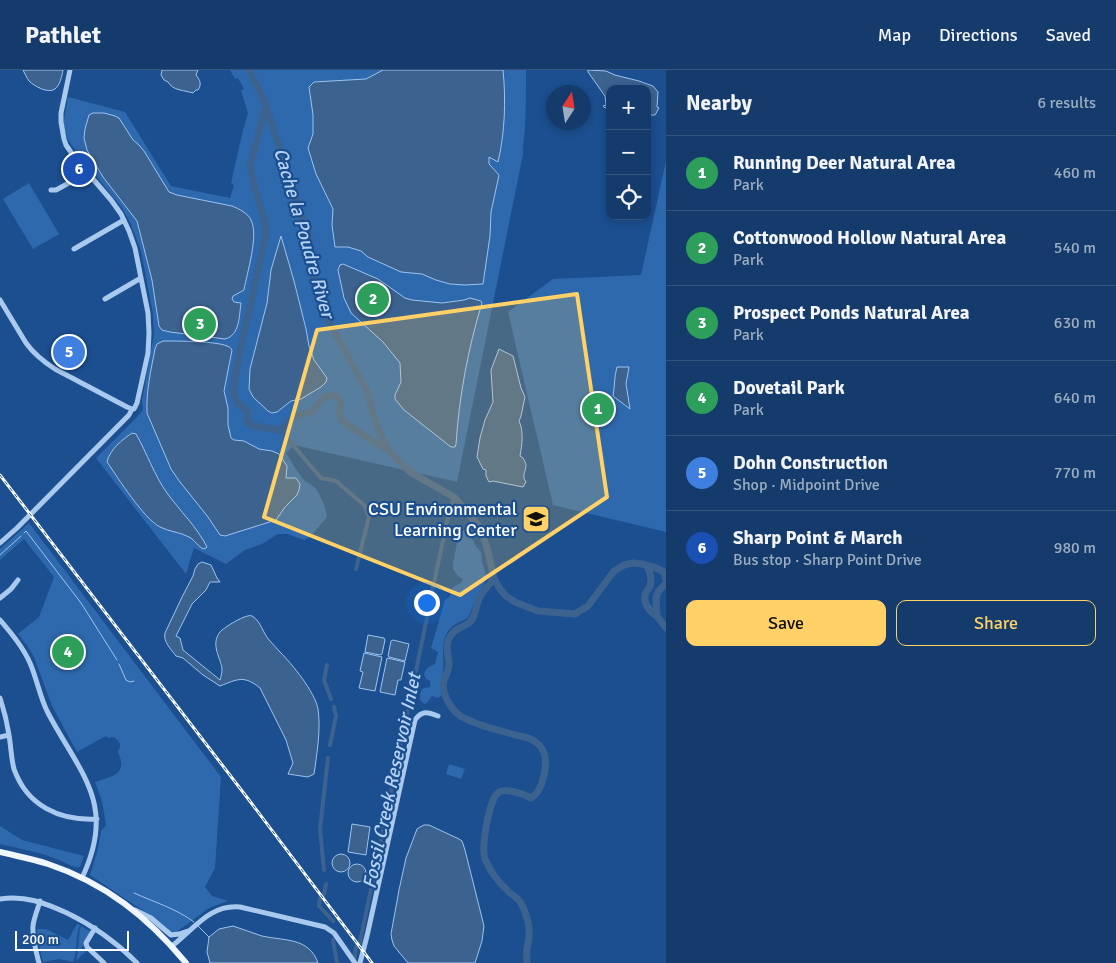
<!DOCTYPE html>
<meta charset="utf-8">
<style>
:root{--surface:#143b6b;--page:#214673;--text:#f1f3f6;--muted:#9dadc1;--line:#33557e;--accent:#ffd166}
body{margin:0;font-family:Signika,sans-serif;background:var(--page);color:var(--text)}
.controls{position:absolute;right:15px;top:15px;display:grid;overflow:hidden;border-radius:10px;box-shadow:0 2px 8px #0003}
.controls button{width:45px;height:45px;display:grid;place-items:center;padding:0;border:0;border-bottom:1px solid var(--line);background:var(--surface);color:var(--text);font:25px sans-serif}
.compass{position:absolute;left:546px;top:15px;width:45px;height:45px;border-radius:50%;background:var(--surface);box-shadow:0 2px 8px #0003;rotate:12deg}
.scale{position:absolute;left:15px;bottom:12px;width:114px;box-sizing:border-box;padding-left:5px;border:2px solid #fff;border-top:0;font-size:14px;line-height:18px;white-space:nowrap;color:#fff;-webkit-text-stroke:4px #1b4f8f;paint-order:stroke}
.you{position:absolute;left:426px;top:532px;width:18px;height:18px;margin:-12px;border:4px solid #fff;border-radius:50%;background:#1a73e8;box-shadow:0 0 0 8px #1a73e833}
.badge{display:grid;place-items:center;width:32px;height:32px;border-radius:50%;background:var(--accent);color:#fff;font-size:16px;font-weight:700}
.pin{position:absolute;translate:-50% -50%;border:2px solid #fff;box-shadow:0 1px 5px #0006}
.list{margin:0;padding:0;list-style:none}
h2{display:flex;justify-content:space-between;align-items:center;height:65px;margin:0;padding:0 20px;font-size:21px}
h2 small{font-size:16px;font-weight:400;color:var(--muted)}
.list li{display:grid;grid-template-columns:32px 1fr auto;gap:15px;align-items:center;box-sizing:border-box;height:75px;padding:0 20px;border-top:1px solid var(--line)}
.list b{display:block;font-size:19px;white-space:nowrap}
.list p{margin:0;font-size:16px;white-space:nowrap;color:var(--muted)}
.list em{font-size:16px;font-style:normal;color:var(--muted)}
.actions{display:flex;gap:10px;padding:15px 20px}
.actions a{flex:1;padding:11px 0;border:1px solid var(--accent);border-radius:10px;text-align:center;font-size:18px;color:var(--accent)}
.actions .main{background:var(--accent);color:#111}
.icon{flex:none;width:28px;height:28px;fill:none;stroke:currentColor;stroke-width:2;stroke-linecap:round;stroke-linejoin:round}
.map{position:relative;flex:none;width:666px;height:893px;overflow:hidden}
header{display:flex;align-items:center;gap:30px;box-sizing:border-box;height:70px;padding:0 25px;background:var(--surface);border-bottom:1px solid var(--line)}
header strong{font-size:24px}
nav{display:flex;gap:28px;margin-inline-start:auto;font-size:18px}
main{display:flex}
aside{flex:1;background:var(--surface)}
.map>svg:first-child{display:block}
</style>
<header>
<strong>Pathlet</strong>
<nav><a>Map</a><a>Directions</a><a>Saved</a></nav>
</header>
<main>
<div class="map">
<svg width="666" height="893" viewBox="0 0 666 893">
<rect width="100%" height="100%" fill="#1b4f8f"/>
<path fill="#2e69ad" d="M230,0H526C526,19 526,38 525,56C525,66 522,75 523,84L457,412L294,375L286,383C292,392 297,402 304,410C307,413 311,414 314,417C320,422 326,439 327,447L310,467L304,470L287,464H278L262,474L245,480L226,494L194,478L186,504L96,388L137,347L143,340L142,331L154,264L153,244L141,181L130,152L122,138L79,85L68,70L63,55L68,27L125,42L171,116L230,128L234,115L231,113L243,60L248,43L241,20L244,19L238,8L235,9Z
M666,91V462L553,435L508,242L553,209L641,205Z
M29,113L59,164L33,179L3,129Z
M29,453L221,707L215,798L205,817L212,826L228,831L209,838L175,863L170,862L151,846L90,805L98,779L101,761L106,755L102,731L95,712C113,706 128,704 118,682C122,675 120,671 114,667L108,668L106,666L77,682L52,636L34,587L28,577L18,564L39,547L54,507L24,469L0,490V479Z
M464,460L471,467L477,478L481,482L482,492L487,508L477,527L468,548C461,551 451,555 447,563C440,575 445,589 443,602C442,610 441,617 442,625L438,628L432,626L427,633L424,634L420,630V624L423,618L430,617V611L426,609L424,604L427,598L435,594L438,582L431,578L445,530L450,526L453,517L461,513L463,509L458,506L453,499V493L458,468Z
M449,694L465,699L461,709L446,704Z
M0,756L22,770L84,786L80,797C73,798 67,793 61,791C42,782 20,779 0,774Z
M77,854L80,855C75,867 78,880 73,892L59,889L43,892L37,866V859H46L68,870Z
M81,856L91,862L84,874V876L81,877L83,881L85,879L87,882C80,884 81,888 76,890C80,879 77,867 81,856Z"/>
<path fill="#3c6290" stroke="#9cc4f0" d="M23,0H63C62,6 60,15 55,19C48,24 34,16 29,11C27,8 25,4 23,0Z
M162,0H198L196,5C200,10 202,14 198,20H196L193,23C184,20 173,21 168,12L164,10L161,5Z
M383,0H503C506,29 505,63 498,92L489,87V94L499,105L491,142L490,166L483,214L465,215L450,214L436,210L422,204L401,202L368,187L361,181L348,177H335L332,155L333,139L316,104L308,78L313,64V45L309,17L314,12L366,9Z
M588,0L606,1L615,5L639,11L653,16L658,22L657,37L659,38L655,45H647V19H610V38L607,37L605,38L603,36L606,35L605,26L588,2Z
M93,43H104L115,46L119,48L133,70L138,74L144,81L169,122L177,125L232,136C239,139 248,143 251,150C259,166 247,202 244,220L233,226L232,229L234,232L241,233C239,246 240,265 225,269L170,262L162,260L159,256L152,210L137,151L103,107L87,80L84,68L85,59L89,45Z
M281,166L294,211L306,259L309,276L314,290L327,308L326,312L321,317L301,329L291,331L277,342L272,343L268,341L253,327L249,319L250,299L267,233L271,200Z
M343,194L378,209L405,228L412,230L442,233L464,230L470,228L481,231L482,233C468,278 459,328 456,374L455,377H451L404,340L395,329V325L401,312L400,293L383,272L351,243L344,228L338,200L340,195Z
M163,271C175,271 221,271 229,277C230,277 231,279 232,280L224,321L228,338V355L231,368L234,370L244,371L259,379L272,381L279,384L287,396L286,408H296L300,414L299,420L297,425L285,437L276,450L225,466L220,465L208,447L180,412L171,399L147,343C146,321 151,300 155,279L157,274Z
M499,279L513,286L521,318L525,327L521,346L519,351C524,361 522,375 520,386L523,388C524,390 526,393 526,395C526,402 521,405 526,412L523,417L493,411L489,412L486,406V400L483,399L477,387L480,368L485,350L493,332L491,300Z
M617,297H629L626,314L630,339L613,326C615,316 614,307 617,297Z
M132,363L136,364C147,383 154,405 167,423C180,441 197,457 207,477L204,479C198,477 195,470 189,467C180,462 170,462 160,457C144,449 118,408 107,392C110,379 122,370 132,363Z
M202,492L211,495L217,508L220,512H210L206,520L192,534L176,566L180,568L183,580L220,610C221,607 222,603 222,599C221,588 210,575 220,562C223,558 247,543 252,546C261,551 263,564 270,571C273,575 277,578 280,582C292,594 315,622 318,639C321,658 317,684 314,704L308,707L288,704L293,693L286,670L260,618C244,605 238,609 220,616L203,605L183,588L176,586C171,579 163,572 165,563L182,527L193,506L195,499L198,494Z
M368,565L384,568L385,570L382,584L380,585L365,582Z
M393,570L409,574L405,591L389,587L388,586L391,571Z
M364,583L382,587L375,621L359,618L363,602L360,601Z
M387,588L405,592L401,610H398L395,625L380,622Z
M352,754L370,757L366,785L348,782Z
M424,755H429L459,769L462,771L465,780L484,856L482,871L475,893H408L394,876L392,870L391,864L399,820L406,788L417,759L420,757Z
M332 793a9 9 0 1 1 18 0a9 9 0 1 1-18 0Z
M348 803a9 9 0 1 1 18 0a9 9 0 1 1-18 0Z
M233,856C243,859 252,863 262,866C284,871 309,867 318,893H210L207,882L209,867L219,859Z"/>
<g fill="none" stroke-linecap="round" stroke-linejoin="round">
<path stroke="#9cc4f0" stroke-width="1" d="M24,463L26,461L81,533L117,590
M0,485L21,466
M119,594L126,610L130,612L134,611
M134,823C154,832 177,839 194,852
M197,855L209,867"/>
<path stroke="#3c6290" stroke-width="4" d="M280,360L321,408L336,411L365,436L369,447L356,499
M432,522L448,447L454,427
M327,595L324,610L331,629
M330,675L336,646L334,637
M324,800L320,759L328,688
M326,814L324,824L320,828L319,836L333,851
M333,870L337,893
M354,892L356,877L360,872L431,528"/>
<path stroke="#3c6290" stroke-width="7" d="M249,0L264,30L309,168L310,191L323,241L367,321L377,357L390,382L410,402L454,427L480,457L487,478L494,508L500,519L506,526L515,532L538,541L575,544L588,536L614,501L624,495L633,493L642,494L654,497L664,502L666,510
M266,36L250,96L255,119L264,149L266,163L237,296L233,322L238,334L247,340L248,353L253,356L280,360L295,346L311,342L324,328L328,326H336L341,331V338L339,342L342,350L346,354L389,381
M646,495C651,503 653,510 649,518C647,521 645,523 645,526C643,533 651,543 657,546
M494,508C490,514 484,520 480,527C476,534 476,545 471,551C464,558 454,558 450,567C445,575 448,584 449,593C449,600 446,605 444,611C441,624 451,640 462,647C478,656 495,659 512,664C519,666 525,667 531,669C535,672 540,674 542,679C550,691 543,721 531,728C523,724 505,717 498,723C489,729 481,778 485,789C490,801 500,814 510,823C514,826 519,829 521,833C526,842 530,856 529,866C529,870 528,874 527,878C526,883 527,888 527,893
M666,513L658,522L656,528L657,546L666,558"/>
<path stroke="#a9c9ee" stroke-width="5" d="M51,120H56L87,103
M74,179L124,150
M105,229L141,208
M0,230L26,273C34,284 44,292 55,299L127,337L132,339H134L137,333L148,283L149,263L148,243L135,178L129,161L121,144L111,130L75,88L66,75L64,69L61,52V43L70,0
M0,473L17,458L129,345L132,339
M0,528L11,519L18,510
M0,550C11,563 23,577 30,593C37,609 40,628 48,643C81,705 117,734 82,808
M0,628C4,640 7,652 9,665C11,676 11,688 14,699C27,736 60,751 97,749
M0,667L9,665
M0,829C25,825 45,833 67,843C94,856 116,872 137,893
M135,840L151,848L165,860L171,865L179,864L188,861
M95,858L86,873L87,877L104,893
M172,876C194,859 210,834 240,837L325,857L334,863L355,893
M39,893C36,881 32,868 33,856C34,847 38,839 40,831
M360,893L367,866L415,650C422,640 428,642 438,646"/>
<path stroke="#f0f6ff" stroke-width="6" d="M0,782C16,786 33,789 48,794C105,813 148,847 186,893"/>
<defs>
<path id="rail" d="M0,405L249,730L372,893"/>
</defs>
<use href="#rail" stroke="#fff" stroke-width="3"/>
<use href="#rail" stroke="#1b4f8f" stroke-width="1" stroke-dasharray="4" stroke-linecap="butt"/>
</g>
<path fill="#ffd166" fill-opacity="0.2" stroke="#ffd166" stroke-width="4" stroke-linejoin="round" d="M577,224L607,427L460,525L264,447L317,260Z"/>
<defs>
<symbol id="university-square" viewBox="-11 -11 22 22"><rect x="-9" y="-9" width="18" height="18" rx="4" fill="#ffd166" stroke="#1b4f8f"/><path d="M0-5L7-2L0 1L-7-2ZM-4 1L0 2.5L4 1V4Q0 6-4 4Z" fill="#111"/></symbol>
</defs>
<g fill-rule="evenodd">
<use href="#university-square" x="520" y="433" width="32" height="32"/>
</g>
<g text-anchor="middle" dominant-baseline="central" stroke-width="4.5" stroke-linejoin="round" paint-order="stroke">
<g font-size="18" fill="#fff" stroke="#1b4f8f" text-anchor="end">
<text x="517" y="439">CSU Environmental<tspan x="517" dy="21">Learning Center</tspan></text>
</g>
<g font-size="19" font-style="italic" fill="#b5d3f5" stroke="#1b4f8f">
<text transform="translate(304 163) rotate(74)">Cache la Poudre River</text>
<text transform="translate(392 711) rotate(-78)">Fossil Creek Reservoir Inlet</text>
</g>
</g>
</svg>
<div class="controls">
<button>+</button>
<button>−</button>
<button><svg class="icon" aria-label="locate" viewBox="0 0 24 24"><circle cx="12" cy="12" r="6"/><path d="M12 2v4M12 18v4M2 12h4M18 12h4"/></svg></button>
</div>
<svg class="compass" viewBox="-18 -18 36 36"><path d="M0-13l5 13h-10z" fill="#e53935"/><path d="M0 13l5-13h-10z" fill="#9dadc1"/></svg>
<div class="scale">200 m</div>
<div class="you"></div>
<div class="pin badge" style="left:598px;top:339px;background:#2e9e5b">1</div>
<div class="pin badge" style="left:373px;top:229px;background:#2e9e5b">2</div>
<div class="pin badge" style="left:200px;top:254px;background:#2e9e5b">3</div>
<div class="pin badge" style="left:68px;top:582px;background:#2e9e5b">4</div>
<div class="pin badge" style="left:69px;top:282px;background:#3f7fe0">5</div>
<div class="pin badge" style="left:79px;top:99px;background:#1a4fb4">6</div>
</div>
<aside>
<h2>Nearby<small>6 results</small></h2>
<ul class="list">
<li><span class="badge" style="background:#2e9e5b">1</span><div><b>Running Deer Natural Area</b><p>Park</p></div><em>460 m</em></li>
<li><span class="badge" style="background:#2e9e5b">2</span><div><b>Cottonwood Hollow Natural Area</b><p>Park</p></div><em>540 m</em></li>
<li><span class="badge" style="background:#2e9e5b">3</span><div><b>Prospect Ponds Natural Area</b><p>Park</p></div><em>630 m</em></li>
<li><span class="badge" style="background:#2e9e5b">4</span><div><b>Dovetail Park</b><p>Park</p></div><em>640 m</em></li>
<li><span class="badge" style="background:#3f7fe0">5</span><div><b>Dohn Construction</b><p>Shop · Midpoint Drive</p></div><em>770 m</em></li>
<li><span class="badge" style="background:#1a4fb4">6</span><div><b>Sharp Point &amp; March</b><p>Bus stop · Sharp Point Drive</p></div><em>980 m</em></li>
</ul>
<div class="actions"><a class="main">Save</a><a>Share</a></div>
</aside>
</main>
